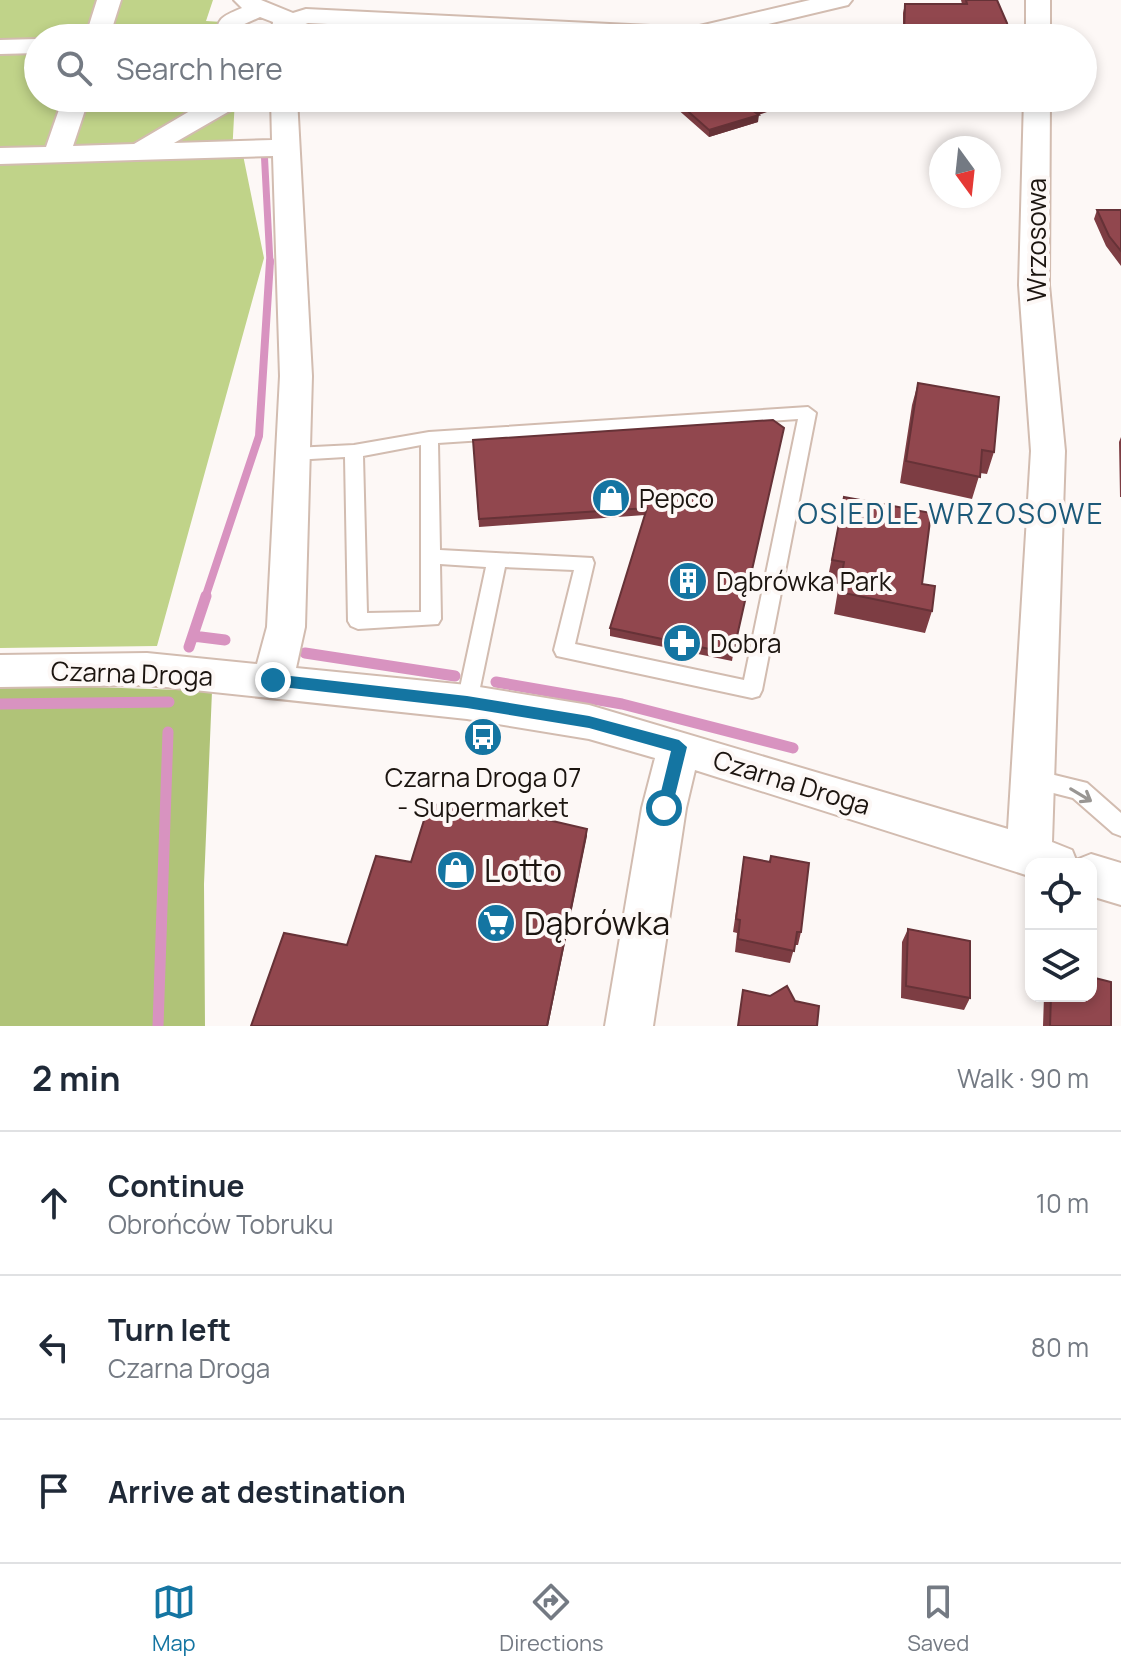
<!DOCTYPE html>
<meta charset="utf-8">
<style>
:root{--surface:#fff;--page:#f2f2f3;--text:#1f2937;--muted:#747a83;--line:#e0e1e3;--accent:#1475a2}
body{margin:0;font-family:Manrope,sans-serif;background:var(--page);color:var(--text)}
.controls{position:absolute;right:24px;bottom:24px;display:grid;overflow:hidden;border-radius:16px;box-shadow:0 4px 12px #0003}
.controls button{width:72px;height:72px;display:grid;place-items:center;padding:0;border:0;border-bottom:2px solid var(--line);background:var(--surface);color:var(--text);font:40px sans-serif}
.compass{position:absolute;left:929px;top:136px;width:72px;height:72px;border-radius:50%;background:var(--surface);box-shadow:0 4px 12px #0003;rotate:165deg}
.stop{position:absolute;width:24px;height:24px;margin:-18px;border:6px solid #1475a2;border-radius:50%;background:#fff}
.stop.end{background:#1475a2;border-color:#fff;box-shadow:0 2px 8px #0008}
.list{margin:0;padding:0;list-style:none}
h2{display:flex;justify-content:space-between;align-items:center;height:104px;margin:0;padding:0 32px;font-size:34px}
h2 small{font-size:26px;font-weight:400;color:var(--muted)}
.list li{display:grid;grid-template-columns:52px 1fr auto;gap:24px;align-items:center;box-sizing:border-box;height:144px;padding:0 32px;border-top:2px solid var(--line)}
.list b{display:block;font-size:30px;white-space:nowrap}
.list p{margin:0;font-size:26px;white-space:nowrap;color:var(--muted)}
.list em{font-size:26px;font-style:normal;color:var(--muted)}
.icon{flex:none;width:44px;height:44px;fill:none;stroke:currentColor;stroke-width:2;stroke-linecap:round;stroke-linejoin:round}
.map{position:relative;flex:none;width:1121px;height:1026px;overflow:hidden}
.search{position:absolute;background:var(--surface);box-shadow:0 4px 12px #0003;left:24px;right:24px;top:24px;height:88px;display:flex;align-items:center;gap:20px;box-sizing:border-box;padding:0 28px;border-radius:44px;color:var(--muted);font-size:30px}
.sheet{height:536px;background:var(--surface)}
nav{display:flex;justify-content:space-around;align-items:center;box-sizing:border-box;height:112px;border-top:2px solid var(--line);background:var(--surface);font-size:22px;color:var(--muted)}
nav a{display:grid;justify-items:center;gap:4px}
nav .on{color:var(--accent)}
.map>svg:first-child{display:block}
</style>
<div class="map">
<svg width="1121" height="1026" viewBox="0 0 1121 1026">
<rect width="100%" height="100%" fill="#fdf8f6"/>
<path fill="#c0d389" d="M0,0H213L206,21L239,23L238,38H38V98H235L232,155H243L264,258L157,646L0,648Z"/>
<path fill="#b0c378" d="M0,684L212,691L204,884L205,1026H0Z"/>
<g fill="none" stroke-linecap="round" stroke-linejoin="round">
<path stroke="#d893c0" stroke-width="7" d="M264,148L270,263"/>
<path stroke="#d893c0" stroke-width="8" d="M205,598L259,436L270,261"/>
<path stroke="#d893c0" stroke-width="11" d="M193,636L225,640
M189,647L206,596
M305,653L455,676
M496,682L622,704L793,748
M0,704L169,702
M158,1026L168,732"/>
<defs>
<path id="lane" d="M808,407L816,413L762,690L759,696L752,698L557,656L554,650L574,570L505,567L477,702L474,708L467,710L460,708L457,702L486,567L440,564L441,619L438,624L358,629L351,626L348,621L345,457L294,460L285,454L294,448L354,445L429,432ZM798,419L744,680L575,644L594,563L592,558L440,550L438,443ZM421,445V612L367,613L363,456Z
M1034,770L1087,783L1121,813V836L1113,833L1073,798L1026,786L1023,779L1026,772Z"/>
<path id="street" d="M97,0H121L109,38H85Z
M234,0H261L293,13L306,9L691,28L810,0H852L848,5L709,38H606L308,23L295,28V38H271L273,22L260,17L240,26L241,38H217C216,17 224,16 242,8Z
M1026,0H1050V38H1026Z
M38,39V53L0,54V40Z
M63,98H89L73,146L134,144L212,98H238L233,109L174,143L272,140L271,98H297L312,376L305,627L296,668L467,685L589,705L1008,829L1031,451L1019,285L1024,98H1050L1049,285L1065,451L1052,842L1072,850L1076,860L1091,854L1121,863V905L1091,896V864H1031L1029,876L695,770L686,808L653,1026H605L642,808L655,758L589,739L467,719L147,685L0,687V655L147,653L257,664L267,627L280,376L273,156L0,164V148L46,147Z"/>
</defs>
<use href="#lane" stroke="#d2bcb0" stroke-width="4"/>
<use href="#street" stroke="#d2bcb0" stroke-width="4"/>
<use href="#lane" fill="#fff" fill-rule="evenodd"/>
<use href="#street" fill="#fff" fill-rule="evenodd"/>
</g>
<path fill="#7d3d43" d="M961,0H997L1010,38H903V13L905,4H962Z
M653,98H791L790,104L758,115V122L709,137L667,100L659,103Z
M1097,210H1121V266L1106,246L1094,219Z
M918,383L994,452L987,474L980,473L972,499L900,483L912,405Z
M773,420L732,661L610,636V628L645,515L479,527L473,440Z
M1121,437V497H1120L1119,442Z
M844,497L922,584L932,611L925,633L834,614L839,584L827,582Z
M744,857L801,932L798,945H795L790,963L735,952L737,933L733,932Z
M908,929L970,998L964,1010L901,998L902,942Z
M1044,996H1091L1111,1026H1043Z"/>
<path fill="#663237" d="M659,98H667V100L659,103Z
M787,98H791L790,104L754,116L759,115L758,122L709,137V130L752,110Z
M587,829V836L548,1026H547Z"/>
<path fill="#91474e" stroke="#663237" stroke-width="2" d="M966,0H997L1007,23L1010,38H949L904,35L905,4H967Z
M673,98H787L752,110L759,115L709,130Z
M1097,210H1121V251L1109,236Z
M918,383L999,397L994,452L982,450L980,477L906,461Z
M773,420L784,428L733,654L610,628L647,508L479,519L473,440Z
M844,497L931,513L922,584L935,586L932,611L839,592L844,562L832,560Z
M429,804L514,812L587,829L547,1026H251L284,933L347,945L376,856L411,862Z
M771,856L809,863L801,932H797L794,951L738,939L740,920L736,919L744,857L770,862Z
M908,929L970,941V998L906,986Z
M1091,977L1111,982V1026H1050L1051,996H1091Z
M787,986L795,1001L819,1006L817,1026H738L743,990L770,996Z"/>
<defs><path id="oneway-shaft" d="M-6 0H5M1.5-3L5.5 0L1.5 3" fill="none" stroke-width="1.6" stroke-linecap="round" stroke-linejoin="round" transform="scale(2)"/></defs>
<use stroke="#999693" href="#oneway-shaft" transform="translate(1081 795) rotate(31)"/>
<path fill="#1475a2" d="M273,674L467,696L589,716L679,740L687,747L672,808L664,814L657,808L671,751L589,728L467,708L273,686L265,680Z"/>
<defs>
<symbol id="shop-disc" viewBox="-11 -11 22 22"><circle r="9.5" fill="#1475a2" stroke="#fdf8f6"/><path d="M-5-2.5h2.3a2.7 3.5 0 0 1 5.4 0H5L5.5 6h-11ZM-1.5-2.5h3a1.5 2.3 0 0 0-3 0Z" fill="#fff"/></symbol>
<symbol id="building-disc" viewBox="-11 -11 22 22"><circle r="9.5" fill="#1475a2" stroke="#fdf8f6"/><path d="M-4-6H4V6H1V3H-1V6H-4ZM-2.5-4.3h1.7v1.8h-1.7ZM.8-4.3h1.7v1.8H.8ZM-2.5-1h1.7V.8h-1.7ZM.8-1h1.7V.8H.8Z" fill="#fff"/></symbol>
<symbol id="pharmacy-disc" viewBox="-11 -11 22 22"><circle r="9.5" fill="#1475a2" stroke="#fdf8f6"/><path d="M-2-6h4v4h4v4h-4v4h-4v-4h-4v-4h4Z" fill="#fff"/></symbol>
<symbol id="bus-disc" viewBox="-11 -11 22 22"><circle r="9.5" fill="#1475a2" stroke="#fdf8f6"/><path d="M-5-6H5V4H4V6H2V4H-2V6H-4V4H-5ZM-3.5-4V0h7V-4ZM-3.5 1.2v1.5H-2V1.2ZM2 1.2v1.5H3.5V1.2Z" fill="#fff"/></symbol>
<symbol id="supermarket-disc" viewBox="-11 -11 22 22"><circle r="9.5" fill="#1475a2" stroke="#fdf8f6"/><path d="M-6-5.5h2.5l.6 2H6L4.5 2H-2.5L-4.4-4H-6ZM-1.5 3.2a1.3 1.3 0 1 0 .1 0ZM3 3.2a1.3 1.3 0 1 0 .1 0Z" fill="#fff"/></symbol>
</defs>
<g fill-rule="evenodd">
<use href="#shop-disc" x="589" y="476" width="44" height="44"/>
<use href="#building-disc" x="666" y="559" width="44" height="44"/>
<use href="#pharmacy-disc" x="660" y="621" width="44" height="44"/>
<use href="#bus-disc" x="461" y="715" width="44" height="44"/>
<use href="#shop-disc" x="434" y="848" width="44" height="44"/>
<use href="#supermarket-disc" x="474" y="901" width="44" height="44"/>
</g>
<g text-anchor="middle" dominant-baseline="central" stroke-width="8" stroke-linejoin="round" paint-order="stroke">
<g font-size="26" fill="#1c1510" stroke="#fdf8f6">
<text transform="translate(1036 240) rotate(-90)">Wrzosowa</text>
<text transform="translate(132 673) rotate(2)">Czarna Droga</text>
<text transform="translate(792 782) rotate(17)">Czarna Droga</text>
</g>
<g font-size="26" fill="#1c1510" stroke="#fdf8f6" text-anchor="start">
<text x="639" y="498">Pepco</text>
<text x="716" y="581">Dąbrówka Park</text>
<text x="710" y="643">Dobra</text>
<text x="483" y="777" text-anchor="middle">Czarna Droga 07<tspan x="483" dy="30">- Supermarket</tspan></text>
</g>
<g font-size="28" letter-spacing="2" fill="#1c5979" stroke="#fdf8f6">
<text x="951" y="513">OSIEDLE WRZOSOWE</text>
</g>
<g font-size="32" fill="#1c1510" stroke="#fdf8f6" text-anchor="start">
<text x="484" y="870">Lotto</text>
<text x="524" y="923">Dąbrówka</text>
</g>
</g>
</svg>
<div class="controls">
<button><svg class="icon" aria-label="locate" viewBox="0 0 24 24"><circle cx="12" cy="12" r="6"/><path d="M12 2v4M12 18v4M2 12h4M18 12h4"/></svg></button>
<button><svg class="icon" aria-label="layers" viewBox="0 0 24 24"><path d="M12 4l9 5-9 5-9-5zM3 14l9 5 9-5"/></svg></button>
</div>
<svg class="compass" viewBox="-18 -18 36 36"><path d="M0-13l5 13h-10z" fill="#e53935"/><path d="M0 13l5-13h-10z" fill="#747a83"/></svg>
<div class="stop" style="left:664px;top:808px"></div>
<div class="stop end" style="left:273px;top:680px"></div>
<div class="search"><svg class="icon" aria-label="search" viewBox="0 0 24 24"><circle cx="10" cy="10" r="6"/><path d="M15 15l6 6"/></svg>Search here</div>
</div>
<section class="sheet">
<h2>2 min<small>Walk · 90 m</small></h2>
<ul class="list">
<li><svg class="icon" aria-label="ahead" viewBox="0 0 24 24"><path d="M12 20V5M6 11l6-6 6 6"/></svg><div><b>Continue</b><p>Obrońców Tobruku</p></div><em>10 m</em></li>
<li><svg class="icon" aria-label="left" viewBox="0 0 24 24"><path d="M17 20v-9H6M10 6l-5 5 5 5"/></svg><div><b>Turn left</b><p>Czarna Droga</p></div><em>80 m</em></li>
<li><svg class="icon" aria-label="arrive" viewBox="0 0 24 24"><path d="M6 21V4h12l-3 4 3 4H6"/></svg><div><b>Arrive at destination</b></div></li>
</ul>
</section>
<nav>
<a class="on"><svg class="icon" aria-label="map" viewBox="0 0 24 24"><path d="M3 6l6-2 6 2 6-2v14l-6 2-6-2-6 2zM9 4v14M15 6v14"/></svg>Map</a>
<a><svg class="icon" aria-label="directions" viewBox="0 0 24 24"><path d="M12 3l9 9-9 9-9-9zM9 14v-3h6M13 9l2 2-2 2"/></svg>Directions</a>
<a><svg class="icon" aria-label="saved" viewBox="0 0 24 24"><path d="M7 4h10v16l-5-4-5 4z"/></svg>Saved</a>
</nav>
